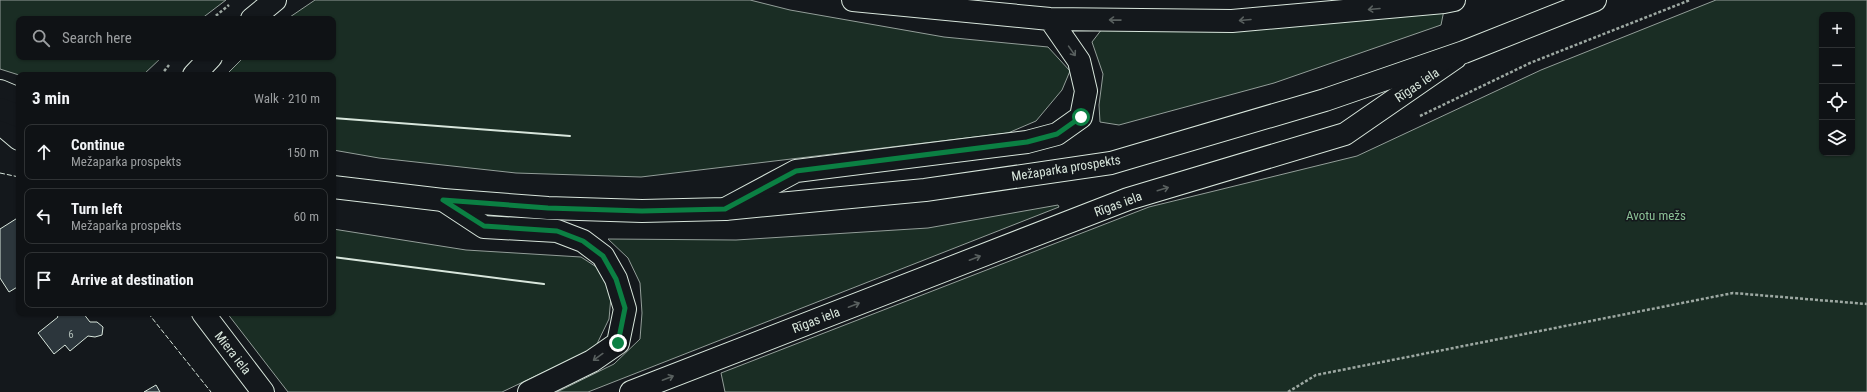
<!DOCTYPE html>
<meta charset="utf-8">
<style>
:root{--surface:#0f1215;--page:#181b1e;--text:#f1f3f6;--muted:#9b9ea0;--line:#2f3234}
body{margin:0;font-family:"Roboto Condensed",sans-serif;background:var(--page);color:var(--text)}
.controls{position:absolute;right:12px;top:12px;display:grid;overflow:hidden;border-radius:8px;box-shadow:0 1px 3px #0004}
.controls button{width:36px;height:36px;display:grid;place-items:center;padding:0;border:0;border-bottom:1px solid var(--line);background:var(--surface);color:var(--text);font:20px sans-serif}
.stop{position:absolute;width:12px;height:12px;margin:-9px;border:3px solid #0b8043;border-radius:50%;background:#fff}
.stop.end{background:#0b8043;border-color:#fff;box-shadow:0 1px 4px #0008}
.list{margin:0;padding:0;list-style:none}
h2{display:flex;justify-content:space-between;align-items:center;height:52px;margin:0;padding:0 16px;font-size:17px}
h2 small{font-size:13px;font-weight:400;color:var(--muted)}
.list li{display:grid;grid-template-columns:26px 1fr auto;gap:12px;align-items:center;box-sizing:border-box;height:56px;margin:0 8px 8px;padding:0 8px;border:1px solid var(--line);border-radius:8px}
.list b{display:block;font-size:15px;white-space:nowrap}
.list p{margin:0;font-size:13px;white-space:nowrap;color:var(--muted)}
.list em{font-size:13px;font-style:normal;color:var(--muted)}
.icon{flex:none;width:22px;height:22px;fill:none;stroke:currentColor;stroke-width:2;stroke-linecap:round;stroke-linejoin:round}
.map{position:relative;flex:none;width:1867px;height:392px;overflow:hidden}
.search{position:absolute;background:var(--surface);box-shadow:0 1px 3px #0004;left:16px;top:16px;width:320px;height:44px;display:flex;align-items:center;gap:10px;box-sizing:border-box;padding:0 14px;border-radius:8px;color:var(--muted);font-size:15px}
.panel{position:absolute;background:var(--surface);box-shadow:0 1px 3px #0004;left:16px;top:72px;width:320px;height:244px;border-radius:8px}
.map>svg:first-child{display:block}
</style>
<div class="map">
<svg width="1867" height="392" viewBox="0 0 1867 392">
<rect width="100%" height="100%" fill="#14181c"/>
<path fill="#1a2d24" stroke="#939e99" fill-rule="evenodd" d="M0,0H226L201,19H19V57H162L143,75H19L0,69Z
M315,0H750L790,10L944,37L1048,47L1070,71L1062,90L1036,121L1008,133L641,177L516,173L379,158L333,150V75H226L244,57H333V19H287Z
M1716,0H1867V392H725L721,373L1149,207L1357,156L1541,70ZM1822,15H1852V153H1822Z
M1444,10L1441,25L1274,83L1119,125L1100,122L1099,105L1103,74L1092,42L1102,29C1216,36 1331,24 1444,10Z
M1058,205L1059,207L588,392H557L614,364L640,339L642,313L640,283L628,258L608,239L736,240L928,228Z
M333,229L466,250L581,257L598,268L612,285L609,319L595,348L502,392H288L227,313H333Z"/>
<path fill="#2c363c" stroke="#d8e6dc" d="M19,217V286L9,292L0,278V229Z
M55,313H83L90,322H97L103,327L102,335L95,337L88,336L70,351L65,345L54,354L38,333L58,317Z
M156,385L160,392H144Z"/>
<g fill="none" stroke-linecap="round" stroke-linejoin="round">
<defs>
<path id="minor" d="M853,0L1050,19L1232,21L1444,2L1454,0
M252,19L275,0
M194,75L211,57
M0,91L19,99
M0,123L19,139
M725,209L796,171L1027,142L1057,134L1081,117L1086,91L1079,61L1050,19
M203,313L263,392"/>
<path id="tertiary" d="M443,200L484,227L557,231L583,241L603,256L616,279L625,309L618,343L592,361L529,392
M631,392L1128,199L1345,134L1455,58"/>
<path id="primary" d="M0,109L19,116
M333,187L443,200L548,208L642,211L725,209L925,190L1111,163L1325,100L1464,52L1595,0"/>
</defs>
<use href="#minor" stroke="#d8e6dc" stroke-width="24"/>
<use href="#tertiary" stroke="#d8e6dc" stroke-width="24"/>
<use href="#primary" stroke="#d8e6dc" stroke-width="24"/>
<path stroke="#9da8a2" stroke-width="2.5" stroke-dasharray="3 2" stroke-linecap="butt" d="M212,19L229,5
M161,75L169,65
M1420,116L1530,63L1690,0
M1288,392L1316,375L1733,293L1867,304"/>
<use href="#minor" stroke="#14181c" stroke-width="22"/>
<use href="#tertiary" stroke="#14181c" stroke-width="22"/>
<use href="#primary" stroke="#14181c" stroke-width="22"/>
<path stroke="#d8e6dc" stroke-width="1" stroke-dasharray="5 2" stroke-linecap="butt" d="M0,173L19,177
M148,313L211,392"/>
<path stroke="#d8e6dc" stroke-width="2" d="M333,118L570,136
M333,257L544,284"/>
</g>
<defs><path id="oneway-shaft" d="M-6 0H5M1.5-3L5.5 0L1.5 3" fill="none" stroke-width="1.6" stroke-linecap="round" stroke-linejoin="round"/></defs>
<g stroke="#59605f">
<use href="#oneway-shaft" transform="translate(1374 9) rotate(175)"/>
<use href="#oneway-shaft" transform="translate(1115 20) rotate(-179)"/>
<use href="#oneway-shaft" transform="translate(1245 20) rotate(175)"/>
<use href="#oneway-shaft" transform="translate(1072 51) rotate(55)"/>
<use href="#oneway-shaft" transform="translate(1163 189) rotate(-17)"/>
<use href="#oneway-shaft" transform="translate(975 258) rotate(-21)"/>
<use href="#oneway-shaft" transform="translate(854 305) rotate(-21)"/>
<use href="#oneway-shaft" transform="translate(598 357) rotate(144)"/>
<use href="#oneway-shaft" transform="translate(668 378) rotate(-21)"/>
</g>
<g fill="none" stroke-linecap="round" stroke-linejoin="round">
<path stroke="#0b8043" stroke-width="5" d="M618,343L625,308L616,279L603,256L583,241L557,231L484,226L443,200L548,208L642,211L725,209L796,171L1027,142L1057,134L1081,117"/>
</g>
<g text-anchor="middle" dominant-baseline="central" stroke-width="3" stroke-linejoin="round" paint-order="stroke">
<g font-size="11" fill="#adbab4">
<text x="71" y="334">6</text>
</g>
<g font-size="13" fill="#d8e6dc" stroke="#14181c">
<text transform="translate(1417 85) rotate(-34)">Rīgas iela</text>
<text transform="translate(1066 168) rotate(-9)">Mežaparka prospekts</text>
<text transform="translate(1118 204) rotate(-20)">Rīgas iela</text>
<text transform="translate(816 320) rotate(-21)">Rīgas iela</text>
<text transform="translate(233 353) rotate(52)">Miera iela</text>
</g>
<g font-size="13" fill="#8ac095" stroke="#14181c">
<text x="1656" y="215">Avotu mežs</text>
</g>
</g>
</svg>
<div class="controls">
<button>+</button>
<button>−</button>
<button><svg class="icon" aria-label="locate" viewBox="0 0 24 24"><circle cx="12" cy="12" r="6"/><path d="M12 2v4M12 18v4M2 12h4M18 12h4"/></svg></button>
<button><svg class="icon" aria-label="layers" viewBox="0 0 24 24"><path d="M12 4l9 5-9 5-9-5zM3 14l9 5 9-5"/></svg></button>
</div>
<div class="stop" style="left:1081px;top:117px"></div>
<div class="stop end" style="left:618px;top:343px"></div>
<div class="search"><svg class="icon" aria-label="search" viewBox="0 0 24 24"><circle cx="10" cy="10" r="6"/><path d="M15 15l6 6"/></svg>Search here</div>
<section class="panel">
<h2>3 min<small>Walk · 210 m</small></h2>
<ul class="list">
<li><svg class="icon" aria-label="ahead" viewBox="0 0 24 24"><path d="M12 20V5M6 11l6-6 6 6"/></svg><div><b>Continue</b><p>Mežaparka prospekts</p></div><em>150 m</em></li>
<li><svg class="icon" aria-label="left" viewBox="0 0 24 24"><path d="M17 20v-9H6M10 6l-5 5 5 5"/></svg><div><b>Turn left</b><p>Mežaparka prospekts</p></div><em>60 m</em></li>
<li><svg class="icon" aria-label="arrive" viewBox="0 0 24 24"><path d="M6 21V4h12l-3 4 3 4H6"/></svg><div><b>Arrive at destination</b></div></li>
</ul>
</section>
</div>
